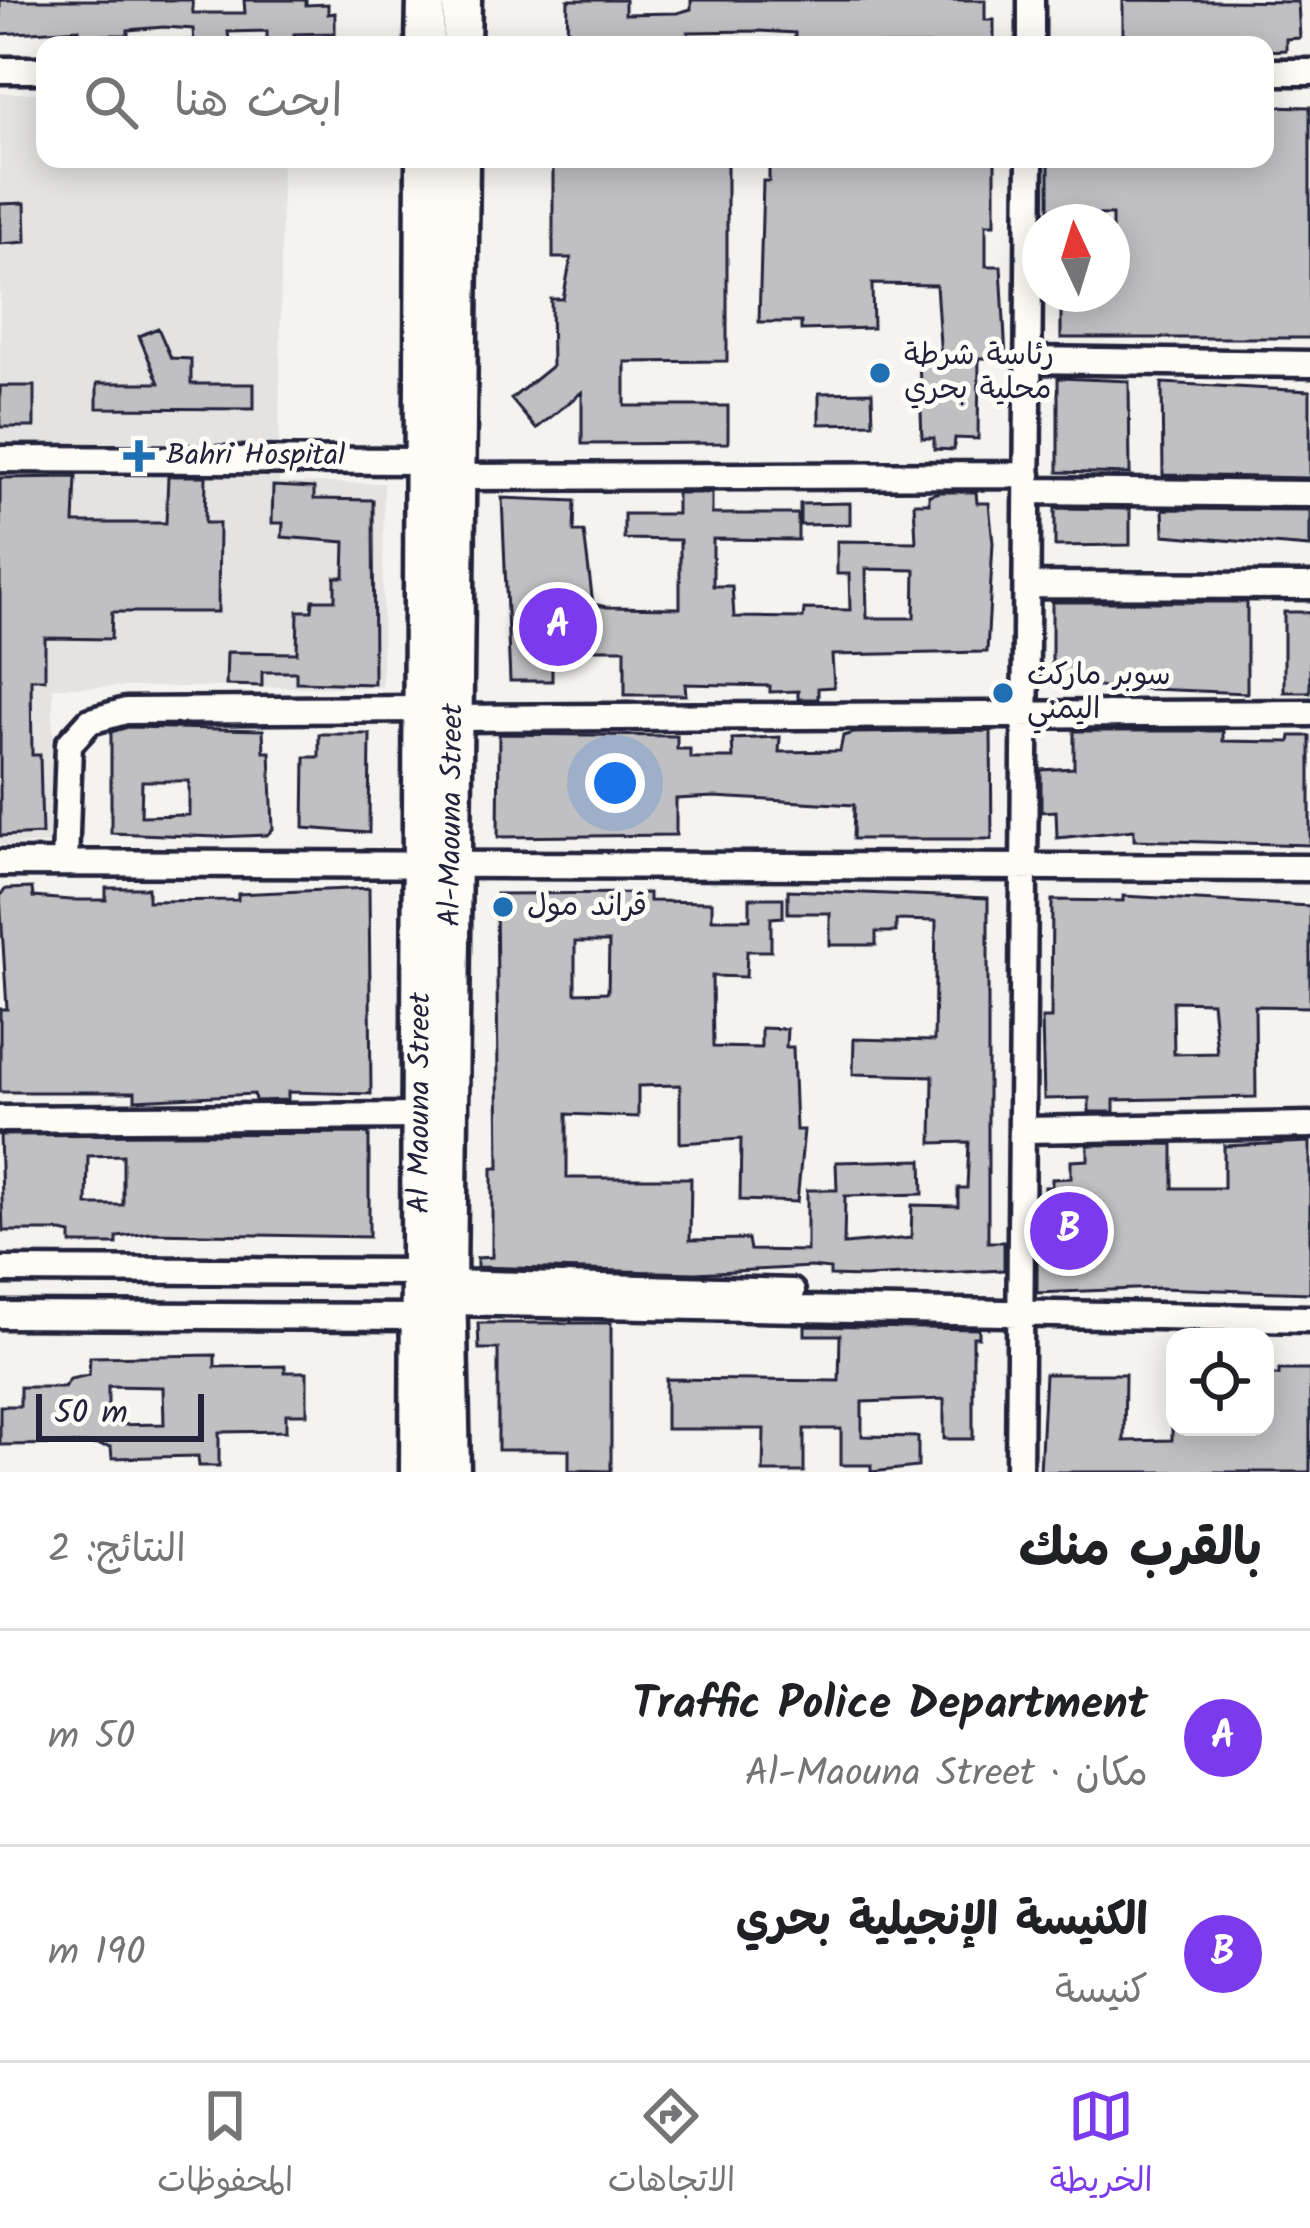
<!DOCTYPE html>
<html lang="ar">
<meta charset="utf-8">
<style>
:root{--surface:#fff;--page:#f6f6f6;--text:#202124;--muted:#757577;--line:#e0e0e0;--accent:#7c3aed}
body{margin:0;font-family:Kalam,"Playpen Sans Arabic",sans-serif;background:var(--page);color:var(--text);direction:rtl}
.controls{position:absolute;right:36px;bottom:36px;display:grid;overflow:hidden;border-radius:24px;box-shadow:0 6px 30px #0003}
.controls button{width:108px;height:108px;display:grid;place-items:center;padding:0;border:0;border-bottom:3px solid var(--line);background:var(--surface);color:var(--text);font:60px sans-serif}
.compass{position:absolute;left:1022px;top:204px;width:108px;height:108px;border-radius:50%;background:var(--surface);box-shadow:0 6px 30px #0003;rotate:356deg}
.scale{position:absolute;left:36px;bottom:30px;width:168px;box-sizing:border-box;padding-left:12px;border:6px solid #22223b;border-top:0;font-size:33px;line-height:42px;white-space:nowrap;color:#22223b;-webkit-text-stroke:9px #fdfcf7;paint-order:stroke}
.you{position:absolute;left:615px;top:783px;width:42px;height:42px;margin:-30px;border:9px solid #fff;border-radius:50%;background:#1a73e8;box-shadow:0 0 0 18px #1a73e833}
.badge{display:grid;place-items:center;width:78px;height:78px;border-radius:50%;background:var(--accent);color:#fff;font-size:39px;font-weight:700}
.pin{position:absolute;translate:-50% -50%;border:6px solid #fff;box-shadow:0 3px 12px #0006}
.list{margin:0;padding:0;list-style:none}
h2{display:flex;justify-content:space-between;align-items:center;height:156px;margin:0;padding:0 48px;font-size:51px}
h2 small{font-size:39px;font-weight:400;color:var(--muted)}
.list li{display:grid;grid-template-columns:78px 1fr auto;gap:36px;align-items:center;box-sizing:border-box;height:216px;padding:0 48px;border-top:3px solid var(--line)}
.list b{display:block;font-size:45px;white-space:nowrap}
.list p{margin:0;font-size:39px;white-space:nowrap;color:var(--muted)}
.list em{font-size:39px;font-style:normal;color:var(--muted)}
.icon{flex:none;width:66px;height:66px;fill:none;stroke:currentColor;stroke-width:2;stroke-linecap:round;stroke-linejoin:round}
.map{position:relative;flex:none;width:1310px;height:1472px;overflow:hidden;direction:ltr}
.search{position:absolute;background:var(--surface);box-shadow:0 6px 30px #0003;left:36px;right:36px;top:36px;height:132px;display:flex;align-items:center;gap:30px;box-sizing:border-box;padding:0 42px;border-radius:24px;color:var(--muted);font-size:45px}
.sheet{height:588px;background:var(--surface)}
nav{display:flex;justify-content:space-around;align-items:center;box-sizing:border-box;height:168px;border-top:3px solid var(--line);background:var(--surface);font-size:33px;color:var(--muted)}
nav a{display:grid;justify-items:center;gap:6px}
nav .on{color:var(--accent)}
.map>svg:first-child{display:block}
</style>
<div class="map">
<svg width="1310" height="1472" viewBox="0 0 1310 1472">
<rect width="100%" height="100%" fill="#f4f3ef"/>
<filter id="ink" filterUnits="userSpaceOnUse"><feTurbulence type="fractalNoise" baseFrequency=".00833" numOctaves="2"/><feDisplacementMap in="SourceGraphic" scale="24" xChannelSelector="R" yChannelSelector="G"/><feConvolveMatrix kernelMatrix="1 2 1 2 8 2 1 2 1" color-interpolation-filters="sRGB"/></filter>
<g filter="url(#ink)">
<path fill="#e4e3e2" d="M0,93H45V159H282L279,483H384L382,687H53V843L10,845H0Z"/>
<path fill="#c0bfc2" stroke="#22223b" stroke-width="3" fill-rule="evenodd" d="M0,0H192L193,13H245L244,0H306V5L328,4V14L335,13V33L294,34V44L267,45V31L228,32L229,40L194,42L193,29L164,27L128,30V35H78L79,29L0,34Z
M568,0H625V14L677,13L691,9V0H985V20H994V45H795V33L759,31L688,32L689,42L567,39Z
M1123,0L1298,2L1300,38L1286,39V50L1265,51V45H1250V37L1123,44Z
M1265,106L1310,107V338H1061V294H1112V215L1049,214V159H1265Z
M553,159H727V361L625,362V406H728V443L582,444V392L536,429L511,399L552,366L551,299H563L571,258H553Z
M769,159H995V224H986V266H1001L1006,358H979L978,439L955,438L954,450L934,449V438H922L919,359H941L936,285L872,284L873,328L801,330V322H759L763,181H769Z
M25,203L26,242L0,244V204Z
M158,328L171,358L191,359V384H254V409L97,408V383H159L139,336Z
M1058,378L1129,381L1130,474L1058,472Z
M1162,383L1310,391V478L1163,475Z
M0,386H34V427H0Z
M872,392L873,423L819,424V393Z
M168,476H206L205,523H219L218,612H112L111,639L45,638V679H31L32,755H40L42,834L0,836V478L76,477L74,523H166Z
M273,486L314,488V499L373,500L374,684L296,682V672H262V686L226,685L227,652L297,653L298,611H312L313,600H335V577H344L345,542L282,537L283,523H272Z
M939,492H976L977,503H989L993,543L987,652L832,655L834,687L818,688V699H798V691L770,692V686L685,684L686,695H625V649H552V681H510L502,498L575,501L574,532H584L593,604L607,607L680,608V540L624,539V514H677V493H712V514H798V540L713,539V586H732L734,617L803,618L804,609L850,610L849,574H837V541L916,542L914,503H929V495ZM866,569L915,570L914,618H867Z
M850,503V524L800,525V504Z
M1055,508L1130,509V545L1055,546Z
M1163,509L1310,510V547L1164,535Z
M1052,602H1247V693L1052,685Z
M1284,612H1310V692H1284Z
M128,727L263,730L264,752H270L273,829L267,835L218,837L111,833V732ZM142,781H189V815L141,816Z
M991,731L992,839H853L854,805L714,797L676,799V835L498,837L499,734L677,736V749H690V758H733L732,739L780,737L779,752L840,751L843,736L854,733Z
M1074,731H1223V741L1290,742L1291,736H1310V845L1134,840V830L1057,838L1056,811L1041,812V770L1074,768Z
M319,734H370L369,833L304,828L305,757H319Z
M32,888L33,897L70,900H106V888H148V901L238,900V894L369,888L371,1094L288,1092V1100L255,1101L254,1094L135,1100V1092H0V1009H7L0,895L6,889Z
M788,890L988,898V1242H1004V1270L863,1277L830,1276V1269L811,1267L695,1273L477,1267V1258L492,1257V1168H499L496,894L649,893V901L712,902V919H750V898H783V917L771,918V951H747L746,977L712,976L713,1047L761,1048V1028L787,1029L786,1047H793L796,1130H804L797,1202L740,1200L741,1139L680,1143V1085L638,1086V1117L567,1114V1178H691L690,1240L748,1239L750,1250L807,1251V1190H837L836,1162L922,1160L923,1194L845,1196L844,1244L911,1238L912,1205L958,1206V1188H967L969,1142L932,1143L933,1076L853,1074L854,1039L934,1041L936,921L896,920V932H876V945H830V913H788ZM575,942H609L608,992L575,993Z
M1123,896L1310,906V1007L1255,1006L1256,1097L1114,1100V1112H1089V1098L1044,1099L1042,1018H1051L1052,900L1123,901ZM1173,1001L1212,1002L1217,1053L1174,1054Z
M369,1133V1237L151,1233L117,1237V1244H71V1234L57,1231H3L0,1135ZM123,1155V1205H87L88,1156Z
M1310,1142V1293L1160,1288L1037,1293V1250L1046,1243L1045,1187H1052V1179L1071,1178V1161L1088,1160V1145L1173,1144V1188H1224V1146Z
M478,1323H611V1471L569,1470V1450H498V1349H479Z
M805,1326L979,1329V1337H973V1439H944V1399L862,1402V1436L918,1437V1467L871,1472V1465H841V1429H804V1472H763L764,1429H666V1379L839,1381L840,1335H805Z
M215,1355V1367L285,1366V1372H307V1414H286V1431L219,1432V1466H199L198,1456L112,1458L111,1447L91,1444L0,1445V1406H20V1387H64L70,1379L89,1375L90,1357ZM108,1386L163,1387L164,1424L108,1425Z
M1279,1370H1310V1472H1040L1045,1374H1125L1124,1441L1172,1440V1427H1265V1375H1279Z"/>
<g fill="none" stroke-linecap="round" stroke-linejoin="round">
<defs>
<path id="minor" d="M1031,45V0
M0,70H45
M1265,72H1310
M1029,360L1310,364
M0,459L423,461
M456,477L1028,475
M1028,491L1310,494
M1027,585L1310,586
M453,718L1310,713
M0,863L1310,868
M65,863L69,744L90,721L126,711L422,709
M0,1119L420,1116
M1024,1130L1310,1125
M0,1270L419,1272L447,1283L792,1292
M0,1315L420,1317L447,1302L1310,1319
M1019,1472L1030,159"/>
<g id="highway">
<path d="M425,45L426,0"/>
<path d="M461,45L462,0"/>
<path id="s1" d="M419,1472L425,159"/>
<path id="s2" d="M451,1472L447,1283L460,159"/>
</g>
</defs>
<use href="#minor" stroke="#22223b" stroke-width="33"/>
<use href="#highway" stroke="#22223b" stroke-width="45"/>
<use href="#minor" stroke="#fdfcf7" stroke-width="24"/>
<use href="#highway" stroke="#fdfcf7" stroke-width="36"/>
</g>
</g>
<g fill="#1f6fb2" stroke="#fdfcf7" stroke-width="4.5">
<circle cx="880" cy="373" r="12"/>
<path d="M133 438h12v12h12v12h-12v12h-12v-12h-12v-12h12z"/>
<circle cx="1003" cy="693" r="12"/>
<circle cx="503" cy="907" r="12"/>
</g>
<g text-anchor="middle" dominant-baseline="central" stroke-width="10" stroke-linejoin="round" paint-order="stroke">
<g font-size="30" fill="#22223b" stroke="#fdfcf7" text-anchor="start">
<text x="904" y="356">رئاسة شرطة<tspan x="904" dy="34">محلية بحري</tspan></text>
<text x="166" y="456">Bahri Hospital</text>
<text x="1027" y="676">سوبر ماركت<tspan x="1027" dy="34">اليمني</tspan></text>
<text x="527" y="907">قراند مول</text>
</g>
<g font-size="30" fill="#22223b" stroke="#fdfcf7">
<text stroke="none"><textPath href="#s2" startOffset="657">Al-Maouna Street</textPath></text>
<text stroke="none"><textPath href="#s1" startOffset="369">Al Maouna Street</textPath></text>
</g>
</g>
</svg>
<div class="controls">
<button><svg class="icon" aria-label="locate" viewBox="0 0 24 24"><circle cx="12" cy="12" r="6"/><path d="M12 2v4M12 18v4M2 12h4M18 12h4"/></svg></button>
</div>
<svg class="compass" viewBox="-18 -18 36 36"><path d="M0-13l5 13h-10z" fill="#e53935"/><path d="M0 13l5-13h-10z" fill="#757577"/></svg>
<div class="scale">50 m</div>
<div class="you"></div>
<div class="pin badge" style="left:558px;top:627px">A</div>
<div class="pin badge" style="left:1069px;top:1231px">B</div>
<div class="search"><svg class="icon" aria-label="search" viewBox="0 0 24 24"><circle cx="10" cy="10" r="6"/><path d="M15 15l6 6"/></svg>ابحث هنا</div>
</div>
<section class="sheet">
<h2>بالقرب منك<small>النتائج: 2</small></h2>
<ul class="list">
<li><span class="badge">A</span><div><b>Traffic Police Department</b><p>مكان · Al-Maouna Street</p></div><em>50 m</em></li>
<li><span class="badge">B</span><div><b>الكنيسة الإنجيلية بحري</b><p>كنيسة</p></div><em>190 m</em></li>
</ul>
</section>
<nav>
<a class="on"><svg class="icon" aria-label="map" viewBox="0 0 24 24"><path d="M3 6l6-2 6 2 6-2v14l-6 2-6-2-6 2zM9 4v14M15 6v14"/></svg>الخريطة</a>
<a><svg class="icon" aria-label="directions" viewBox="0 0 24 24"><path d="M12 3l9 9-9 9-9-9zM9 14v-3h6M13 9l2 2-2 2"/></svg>الاتجاهات</a>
<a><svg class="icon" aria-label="saved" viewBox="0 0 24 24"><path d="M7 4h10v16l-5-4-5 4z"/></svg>المحفوظات</a>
</nav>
